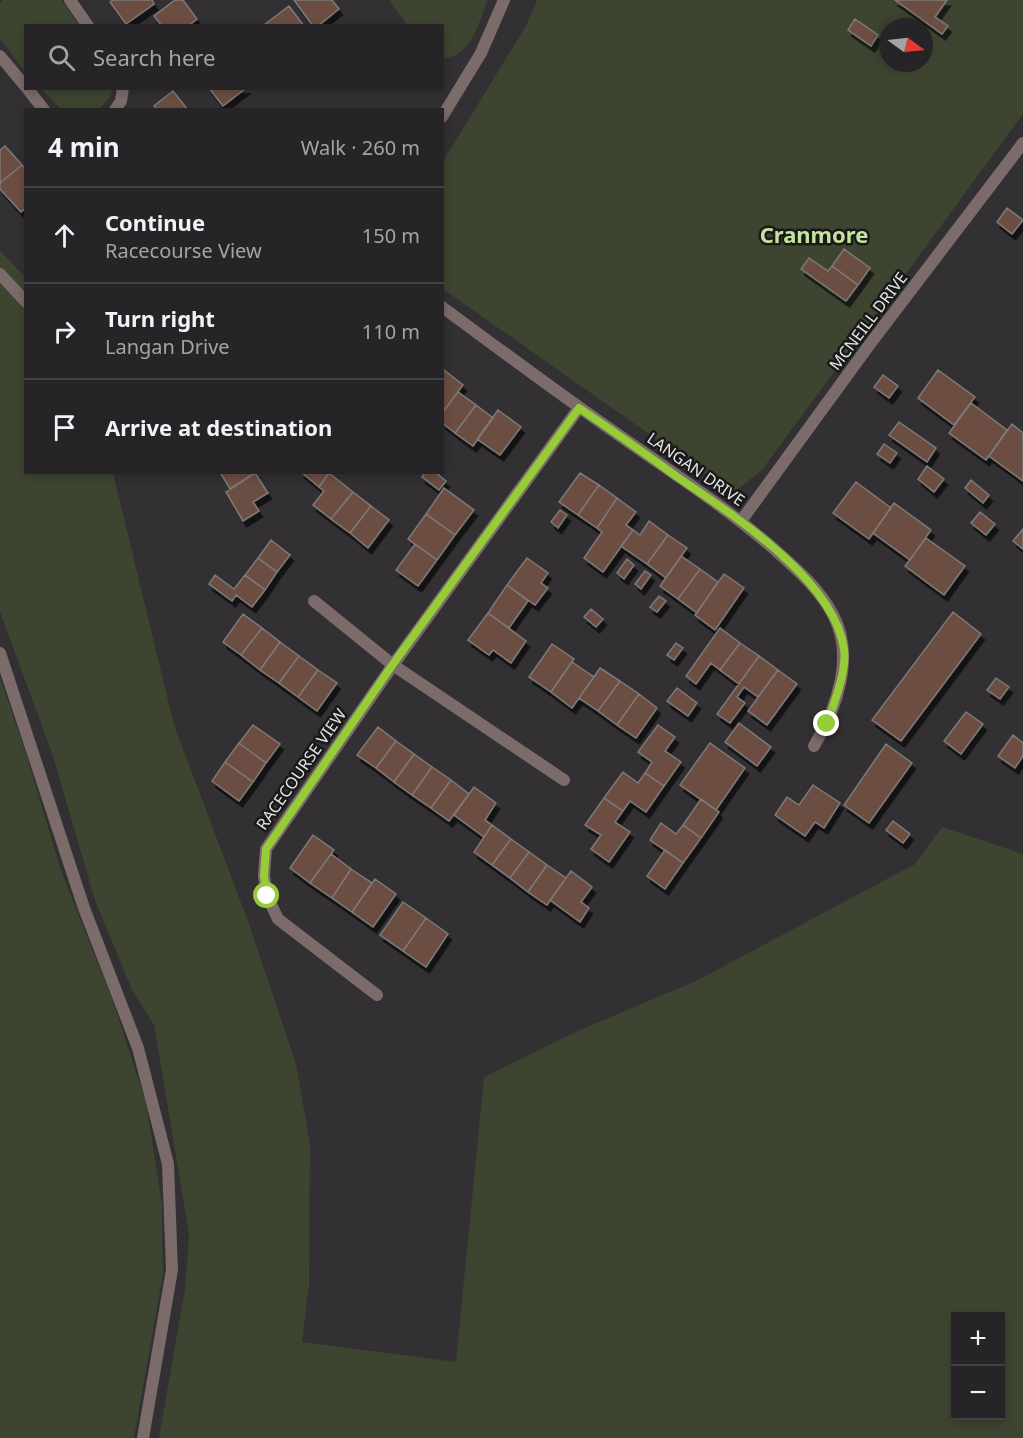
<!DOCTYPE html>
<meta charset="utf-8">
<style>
:root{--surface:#262426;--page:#323032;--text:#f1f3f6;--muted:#a4a4a7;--line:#424143}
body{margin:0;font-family:"Noto Sans",sans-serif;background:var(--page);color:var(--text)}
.controls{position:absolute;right:18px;bottom:18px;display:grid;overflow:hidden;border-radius:0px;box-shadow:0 3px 9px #0003}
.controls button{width:54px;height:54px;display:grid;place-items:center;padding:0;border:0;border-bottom:2px solid var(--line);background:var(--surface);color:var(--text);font:30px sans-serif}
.compass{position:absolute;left:879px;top:18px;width:54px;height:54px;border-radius:50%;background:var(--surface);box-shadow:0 3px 9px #0003;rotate:105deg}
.stop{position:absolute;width:18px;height:18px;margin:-14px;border:4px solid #97cc39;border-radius:50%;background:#fff}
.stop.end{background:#97cc39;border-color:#fff;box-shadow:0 2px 6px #0008}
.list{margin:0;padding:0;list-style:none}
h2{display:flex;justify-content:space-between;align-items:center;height:78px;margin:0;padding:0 24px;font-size:26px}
h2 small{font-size:20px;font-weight:400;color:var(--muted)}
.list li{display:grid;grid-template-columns:39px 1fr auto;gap:18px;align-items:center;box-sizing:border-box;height:96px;padding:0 24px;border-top:2px solid var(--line)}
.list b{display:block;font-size:22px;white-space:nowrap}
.list p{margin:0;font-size:20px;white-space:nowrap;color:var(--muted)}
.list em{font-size:20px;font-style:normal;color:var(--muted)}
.icon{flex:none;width:33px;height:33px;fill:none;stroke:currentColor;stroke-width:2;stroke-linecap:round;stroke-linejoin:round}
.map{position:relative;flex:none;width:1023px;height:1438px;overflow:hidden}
.search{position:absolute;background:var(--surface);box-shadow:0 3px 9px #0003;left:24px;top:24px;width:420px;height:66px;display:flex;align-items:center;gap:15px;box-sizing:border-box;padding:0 21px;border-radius:0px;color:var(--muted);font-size:22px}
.panel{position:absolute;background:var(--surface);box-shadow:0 3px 9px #0003;left:24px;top:108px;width:420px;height:366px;border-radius:0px}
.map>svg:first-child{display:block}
</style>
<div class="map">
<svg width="1023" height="1438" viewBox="0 0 1023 1438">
<defs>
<filter id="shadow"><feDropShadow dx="3.5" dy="6" stdDeviation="0" flood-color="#0009"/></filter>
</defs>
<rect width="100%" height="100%" fill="#323033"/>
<path fill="#3d4531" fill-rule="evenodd" d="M3,0H61L79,25L26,26L25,72L0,38V3Z
M389,0H488C478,23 472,57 443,58L442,26L407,25Z
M537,0H1023V114L762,470L733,493L443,289L442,163L526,26ZM888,27H924V63H888Z
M41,89H112L111,95L99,110L61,109Z
M0,251L25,277L26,472L113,473L174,725L249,924L296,1064L310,1145L309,1285L302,1342L456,1362L484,1077L582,1029L696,981L915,864L942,827L1023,854V1438H159L185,1289L189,1234L154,1025L132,990L95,900L52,753L0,612ZM956,1316H1000V1416H956Z
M0,677L27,757L61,871L112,999L146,1103L162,1204L163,1274L134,1438H0Z"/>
<path fill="#6c4e42" stroke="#7d7a79" stroke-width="1.5" filter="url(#shadow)" d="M113,0H152L154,4L126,24L110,2Z
M175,0H183L197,19L188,26H162L154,16Z
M294,0H332L339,9L318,26H313Z
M895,0H947L935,17L948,26L942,34Z
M289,6L304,26H265L264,25Z
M855,19L878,35L871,46L848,30Z
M209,88H246L223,106Z
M173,91L188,110H157L154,106Z
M5,146L22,165L0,183V150Z
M22,165L26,169V208L21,212L0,189V183Z
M1007,208L1023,220L1012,234L997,222Z
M844,249L870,268L858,285L832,266Z
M809,258L828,271L832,266L858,285L846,301L801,269Z
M444,370L463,385L442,413V372Z
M938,370L975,397L954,425L918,398Z
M883,375L898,386L889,398L874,387Z
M458,392L476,405L455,433L442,423V413Z
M971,403L1007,430L986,460L949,433Z
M476,405L493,418L473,446L455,433Z
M498,410L521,427L500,455L477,439Z
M899,422L936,448L927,462L889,435Z
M1012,424L1023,433V481L989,456Z
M884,444L897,453L890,463L877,454Z
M927,466L944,479L934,492L918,479Z
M220,472H256L230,489Z
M301,472H328L329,473L319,487Z
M425,472H435L446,481L439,490L422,477Z
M255,473L268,493L253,502L259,511L243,521L226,492Z
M329,473L353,492L331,519L313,505L324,491L319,487Z
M580,473L599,485L578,515L559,502Z
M971,480L989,495L983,503L965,488Z
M856,482L891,508L869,539L833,513Z
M599,485L617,498L597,528L578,515Z
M444,488L474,510L455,535L426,514Z
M353,492L371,506L350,533L331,519Z
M617,498L636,512L626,525L633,530L603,572L584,558L602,532L597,528Z
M894,503L931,530L910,560L873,533Z
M371,506L389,520L368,548L350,533Z
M560,510L567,515L558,528L551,522Z
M980,512L995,524L986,535L971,523Z
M426,514L455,535L437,560L408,539Z
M649,521L668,535L647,564L621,546L633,530L640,535Z
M1023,529V549L1013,541Z
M668,535L687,548L666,578L647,564Z
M926,538L965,566L944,595L905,566Z
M271,540L290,555L277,572L258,558Z
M415,544L437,560L418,586L396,570Z
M681,556L700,569L678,599L660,586Z
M258,558L277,572L265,590L245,575Z
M527,558L548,573L541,583L548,588L535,605L507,585Z
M627,559L634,565L624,579L617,573Z
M700,569L718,582L697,613L678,599Z
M645,571L651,575L641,589L635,584Z
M724,574L744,588L715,630L695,615Z
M215,575L234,589L245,575L265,590L252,607L236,595L232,601L209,584Z
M507,585L528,601L509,628L488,613Z
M659,596L666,601L657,612L650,607Z
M591,609L603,619L596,627L584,617Z
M953,612L981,634L901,741L872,720Z
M488,613L526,641L511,663L493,650L489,655L468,640Z
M243,614L262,628L241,655L223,642Z
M262,628L280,642L260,670L241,655Z
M720,628L740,643L720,670L711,663L696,684L686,676Z
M280,642L299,656L279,683L260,670Z
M676,643L683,648L674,660L667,655Z
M740,643L759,656L739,684L720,670Z
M552,644L574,659L551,692L529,677Z
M299,656L318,670L298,697L279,683Z
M759,656L778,670L758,697L744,687L737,697L745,703L730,723L717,714Z
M572,662L594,677L572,708L551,692Z
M600,668L620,681L598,711L579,698Z
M318,670L337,683L317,711L298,697Z
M778,670L797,684L767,725L748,711Z
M996,678L1009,687L1000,699L987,690Z
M620,681L639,694L617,725L598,711Z
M677,688L697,703L688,716L667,701Z
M639,694L657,708L636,738L617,725Z
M966,712L983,724L961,754L944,741Z
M739,723L771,747L757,766L725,742Z
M253,725L280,744L266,763L239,743Z
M658,725L675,737L665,751L681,762L664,786L645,773L652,762L638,752Z
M378,727L396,741L376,768L357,755Z
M1013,735L1023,743V756L1015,768L998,756Z
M396,741L414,754L394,782L376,768Z
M239,743L266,763L253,782L225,762Z
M710,743L745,768L716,810L680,785Z
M886,744L912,763L869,823L844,805Z
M414,754L432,767L412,795L394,782Z
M225,762L253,782L239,801L212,781Z
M432,767L451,780L431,808L412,795Z
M623,772L638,783L645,773L664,786L646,812L630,801L623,811L604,798Z
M451,780L469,794L449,821L431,808Z
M813,785L840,803L824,828L815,822L805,836L775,815L787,797L799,805Z
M474,787L496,803L485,820L492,825L484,837L454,815Z
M604,798L623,811L615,822L630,832L609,862L591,849L601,835L585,825Z
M701,799L719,812L701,838L683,825Z
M893,821L910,834L903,843L886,830Z
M661,823L676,834L683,825L701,838L683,863L650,840Z
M492,825L511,839L492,865L474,852Z
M313,835L334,850L310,883L290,868Z
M511,839L529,852L510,878L492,865Z
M665,850L683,863L665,889L647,876Z
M529,852L547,865L528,892L510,878Z
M331,854L351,869L332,898L310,883Z
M547,865L566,878L547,905L528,892Z
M351,869L372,883L352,912L332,898Z
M571,871L592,887L581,902L589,908L580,922L550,900Z
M375,879L396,894L373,927L352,912Z
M403,902L426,918L403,951L380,935Z
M426,918L448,934L426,967L403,951Z"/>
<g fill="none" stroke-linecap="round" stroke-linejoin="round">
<path stroke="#7b6b6a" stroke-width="12" d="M0,274L26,302
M0,653L84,908L138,1048L168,1164L172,1270L143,1438"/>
<path stroke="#7b6b6a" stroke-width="12" d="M70,0L88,26
M0,56L26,87
M27,88L44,110
M115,110L121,101L123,88
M442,117L481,53L504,0
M442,307C502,351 562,396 623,438C674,474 727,508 774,549C795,568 818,587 832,613C856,655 837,708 814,746
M741,521L870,344L1023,143
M314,601L393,665L564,780
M377,995L278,919L267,896L264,876L266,849L393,665L579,408"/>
</g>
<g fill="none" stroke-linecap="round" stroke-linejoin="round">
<path stroke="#97cc39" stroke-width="8" d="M267,896L264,876L266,849L393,664L579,408C612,430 644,453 676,476C730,513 834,579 844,649C847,671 834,703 827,724"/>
</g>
<g text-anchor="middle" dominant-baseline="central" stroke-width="5" stroke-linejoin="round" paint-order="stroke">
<g font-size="16" fill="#e5e4e5" stroke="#1a191a">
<text transform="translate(868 321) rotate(-53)">MCNEILL DRIVE</text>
<text transform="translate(696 469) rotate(35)">LANGAN DRIVE</text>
<text transform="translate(301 769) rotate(-55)">RACECOURSE VIEW</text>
</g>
<g font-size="22" font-weight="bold" fill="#c3e39b" stroke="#1a191a">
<text x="814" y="234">Cranmore</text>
</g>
</g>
</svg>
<div class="controls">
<button>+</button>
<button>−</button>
</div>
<svg class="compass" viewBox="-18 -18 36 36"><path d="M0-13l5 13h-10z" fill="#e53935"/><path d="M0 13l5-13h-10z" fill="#a4a4a7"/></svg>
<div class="stop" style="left:267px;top:896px"></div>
<div class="stop end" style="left:827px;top:724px"></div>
<div class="search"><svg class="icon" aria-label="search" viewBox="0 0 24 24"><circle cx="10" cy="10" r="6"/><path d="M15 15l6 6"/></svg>Search here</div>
<section class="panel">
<h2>4 min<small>Walk · 260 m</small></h2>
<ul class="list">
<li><svg class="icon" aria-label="ahead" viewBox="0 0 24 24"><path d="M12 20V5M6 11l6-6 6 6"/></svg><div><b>Continue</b><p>Racecourse View</p></div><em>150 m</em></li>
<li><svg class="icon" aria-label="right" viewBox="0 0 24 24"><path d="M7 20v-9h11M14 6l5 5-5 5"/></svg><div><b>Turn right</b><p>Langan Drive</p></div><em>110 m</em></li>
<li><svg class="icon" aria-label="arrive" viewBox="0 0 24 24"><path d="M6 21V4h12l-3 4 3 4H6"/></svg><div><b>Arrive at destination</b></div></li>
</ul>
</section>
</div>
